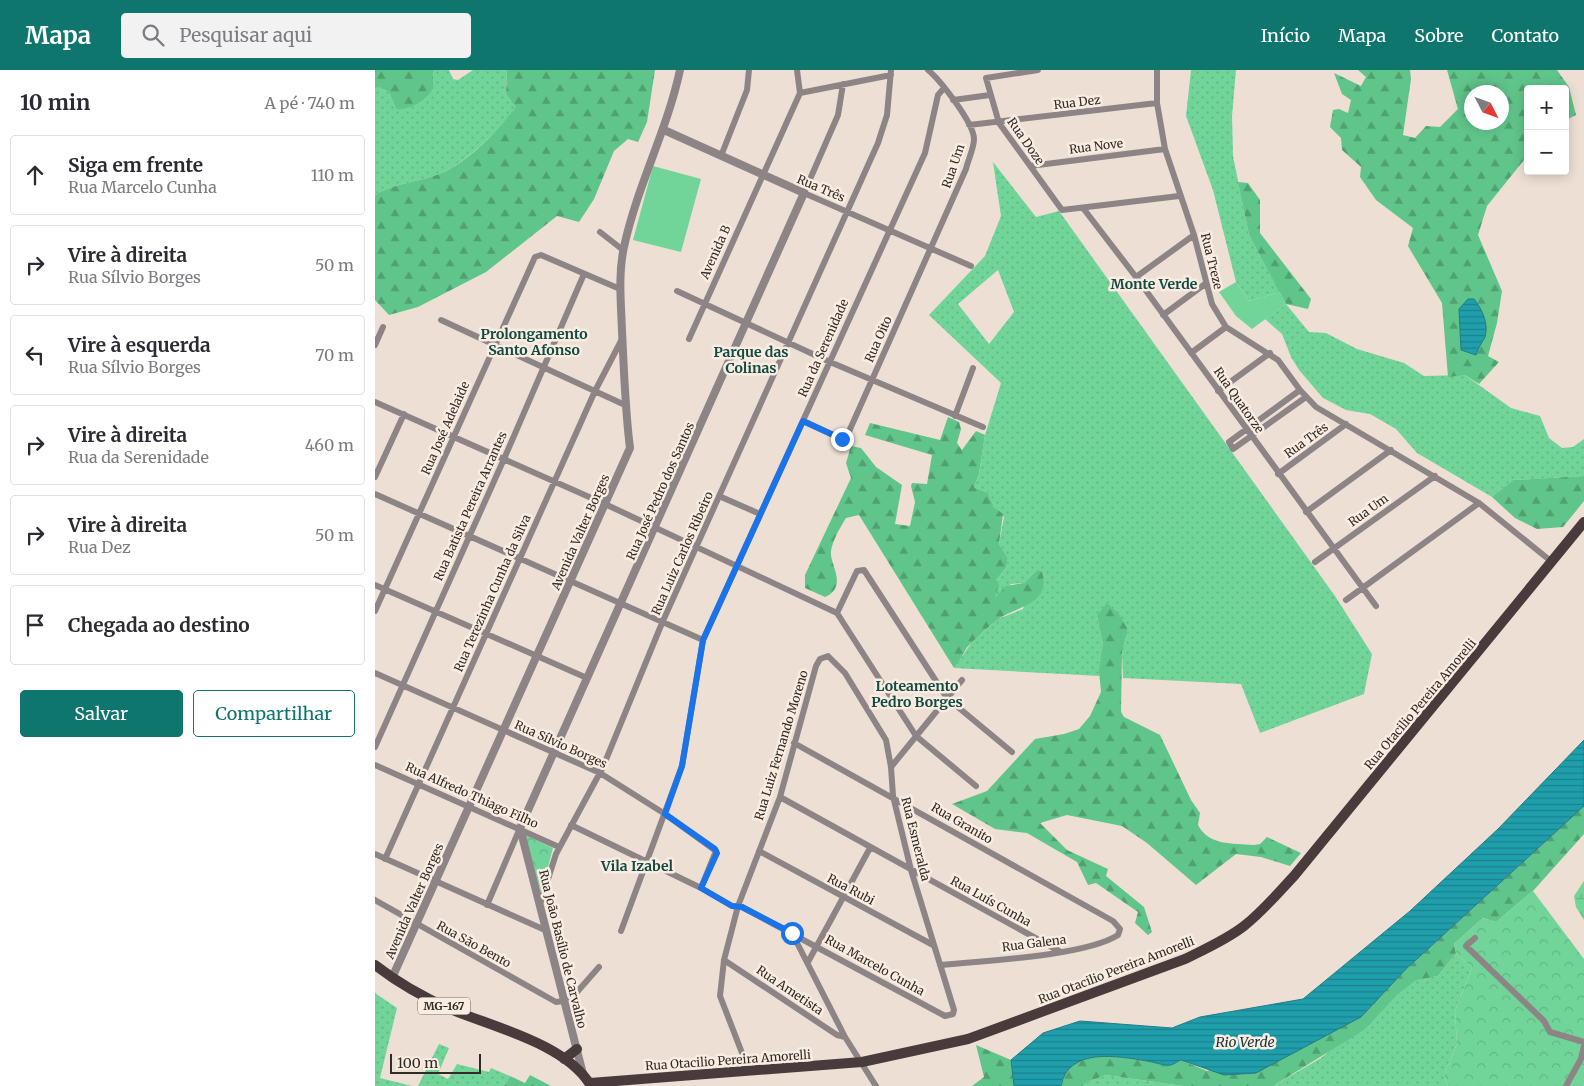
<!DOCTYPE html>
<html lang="pt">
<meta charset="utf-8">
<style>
:root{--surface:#fff;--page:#f2f2f3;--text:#2b2b33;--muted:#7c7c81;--line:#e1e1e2;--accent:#0f766e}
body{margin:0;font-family:Merriweather,serif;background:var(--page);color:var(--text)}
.controls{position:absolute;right:15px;top:15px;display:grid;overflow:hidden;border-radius:5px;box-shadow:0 2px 12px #0003}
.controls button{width:45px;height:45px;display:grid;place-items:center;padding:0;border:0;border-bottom:1px solid var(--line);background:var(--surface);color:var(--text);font:25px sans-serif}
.compass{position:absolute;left:1089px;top:15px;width:45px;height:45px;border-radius:50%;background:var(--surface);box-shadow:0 2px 12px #0003;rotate:132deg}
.scale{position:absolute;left:15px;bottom:12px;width:91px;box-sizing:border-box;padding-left:5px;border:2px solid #302b26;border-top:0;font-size:14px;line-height:18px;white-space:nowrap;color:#302b26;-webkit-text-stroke:4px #faece0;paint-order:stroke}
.stop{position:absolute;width:15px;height:15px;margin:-11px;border:4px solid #1a73e8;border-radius:50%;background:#fff}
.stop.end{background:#1a73e8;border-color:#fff;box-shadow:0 1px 5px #0008}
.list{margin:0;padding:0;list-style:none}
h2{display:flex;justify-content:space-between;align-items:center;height:65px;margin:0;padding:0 20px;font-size:21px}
h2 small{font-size:16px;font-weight:400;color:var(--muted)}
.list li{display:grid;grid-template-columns:32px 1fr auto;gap:15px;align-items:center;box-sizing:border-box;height:80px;margin:0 10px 10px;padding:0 10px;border:1px solid var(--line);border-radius:5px}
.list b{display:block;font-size:19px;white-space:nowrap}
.list p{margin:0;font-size:16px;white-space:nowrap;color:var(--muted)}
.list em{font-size:16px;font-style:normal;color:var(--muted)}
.actions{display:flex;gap:10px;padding:15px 20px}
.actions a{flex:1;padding:11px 0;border:1px solid var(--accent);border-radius:5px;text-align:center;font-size:18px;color:var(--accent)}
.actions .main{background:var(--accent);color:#fff}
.icon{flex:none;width:28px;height:28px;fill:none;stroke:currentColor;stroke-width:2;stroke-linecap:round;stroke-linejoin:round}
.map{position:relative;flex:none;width:1209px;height:1016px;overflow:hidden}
header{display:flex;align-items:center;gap:30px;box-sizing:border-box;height:70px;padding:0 25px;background:var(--accent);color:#fff}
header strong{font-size:24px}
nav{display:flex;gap:28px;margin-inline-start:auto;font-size:18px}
.search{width:350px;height:45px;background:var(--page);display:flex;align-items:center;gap:12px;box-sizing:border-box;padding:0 18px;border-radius:5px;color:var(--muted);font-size:19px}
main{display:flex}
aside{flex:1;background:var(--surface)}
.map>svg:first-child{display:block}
</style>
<header>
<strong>Mapa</strong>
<div class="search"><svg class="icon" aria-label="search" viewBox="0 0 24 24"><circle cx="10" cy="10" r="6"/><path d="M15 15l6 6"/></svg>Pesquisar aqui</div>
<nav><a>Início</a><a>Mapa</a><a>Sobre</a><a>Contato</a></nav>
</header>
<main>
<aside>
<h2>10 min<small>A pé · 740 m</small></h2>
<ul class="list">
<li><svg class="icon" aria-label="ahead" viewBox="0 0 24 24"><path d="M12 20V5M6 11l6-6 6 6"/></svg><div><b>Siga em frente</b><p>Rua Marcelo Cunha</p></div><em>110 m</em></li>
<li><svg class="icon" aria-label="right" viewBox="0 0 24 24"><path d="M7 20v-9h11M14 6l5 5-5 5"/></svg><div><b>Vire à direita</b><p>Rua Sílvio Borges</p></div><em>50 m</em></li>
<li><svg class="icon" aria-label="left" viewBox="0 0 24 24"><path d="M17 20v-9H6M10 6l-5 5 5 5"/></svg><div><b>Vire à esquerda</b><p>Rua Sílvio Borges</p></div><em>70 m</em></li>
<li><svg class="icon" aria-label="right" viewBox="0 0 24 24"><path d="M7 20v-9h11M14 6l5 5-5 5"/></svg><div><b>Vire à direita</b><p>Rua da Serenidade</p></div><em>460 m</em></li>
<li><svg class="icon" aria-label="right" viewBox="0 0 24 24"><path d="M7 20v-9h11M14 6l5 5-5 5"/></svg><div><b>Vire à direita</b><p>Rua Dez</p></div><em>50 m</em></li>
<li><svg class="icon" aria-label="arrive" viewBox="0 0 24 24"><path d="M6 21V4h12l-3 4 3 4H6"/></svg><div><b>Chegada ao destino</b></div></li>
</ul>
<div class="actions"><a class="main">Salvar</a><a>Compartilhar</a></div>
</aside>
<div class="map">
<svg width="1209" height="1016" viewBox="0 0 1209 1016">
<defs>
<pattern id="grass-dots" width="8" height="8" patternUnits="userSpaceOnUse" patternTransform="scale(1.25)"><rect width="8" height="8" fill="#71d599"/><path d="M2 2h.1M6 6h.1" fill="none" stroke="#62b784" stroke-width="1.8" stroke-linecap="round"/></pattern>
<pattern id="forest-firs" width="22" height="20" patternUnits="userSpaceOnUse" patternTransform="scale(1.25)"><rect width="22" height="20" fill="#60c58a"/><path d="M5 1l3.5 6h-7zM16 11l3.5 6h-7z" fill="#50a071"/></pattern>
<pattern id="wetland-marsh" width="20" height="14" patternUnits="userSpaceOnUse" patternTransform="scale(1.25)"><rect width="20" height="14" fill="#71d599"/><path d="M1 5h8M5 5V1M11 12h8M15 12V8" fill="none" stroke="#62b784"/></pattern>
<pattern id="park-crowns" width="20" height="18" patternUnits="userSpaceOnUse" patternTransform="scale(1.25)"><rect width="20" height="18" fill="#71d599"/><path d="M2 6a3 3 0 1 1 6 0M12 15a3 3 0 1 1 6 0" fill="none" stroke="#62b784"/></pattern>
<pattern id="water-rules" width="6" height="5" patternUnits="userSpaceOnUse" patternTransform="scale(1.25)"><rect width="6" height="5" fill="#1f9eac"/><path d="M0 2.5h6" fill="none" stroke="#1c818c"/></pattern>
</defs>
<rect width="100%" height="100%" fill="#eddfd3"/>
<path fill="url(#grass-dots)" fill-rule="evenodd" d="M59,0H74L78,9L83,10L98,0H132L131,24L142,37C122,61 100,84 73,100C51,112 23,111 0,125V18L5,16L14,22L21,39L58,17Z
M816,0H861L857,46L858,86L874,165L905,222L874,231L861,212L838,120L811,46Z
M618,92L661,147L684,141L960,526L997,584L989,624L885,663L866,614L748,608L747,582L753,560L722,546L728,574L725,606L579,598L597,572L623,549L648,539L662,500L649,513L636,514L620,529L621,510L631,498L633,488L624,474L629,447L619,437L613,423L599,417L604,404L610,365L626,313L554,245L610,186L626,146ZM623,200L639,242L614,274L583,234Z
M911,234L934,262L951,263L982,279L1029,293L1049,306L1090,305L1136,338L1165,346L1174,368L1187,378L1198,377L1209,369V406L1138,410L1117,427L1042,383L1021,359L995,344L971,340L948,328L924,300L916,287L907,264L890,249Z
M1081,883L1097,898L1080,941L1082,974L1069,1005L1073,1016H898L946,988L1041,909L1063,906Z
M0,923L22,938L5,1008L37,1016H0Z
M64,974L74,978L63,1004L73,1009L82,994L114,1002L116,998L135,1006L129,1016H43Z
M731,1005L808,1016H707L713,1012Z"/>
<path fill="url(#forest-firs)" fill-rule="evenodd" d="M0,0H59C58,5 59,11 58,17C55,29 33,41 21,39L14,22L5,17L0,18Z
M132,0H280L272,52L263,72L253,69L239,81L219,129L204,152L182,146L111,202L43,237L14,245L0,230V125C23,111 51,112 73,100C100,85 122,61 141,37L131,24Z
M983,0H1035L1036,9L1028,65L1040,68L1051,56L1065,57L1083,39L1072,0H1182L1194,17L1201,45L1191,50L1190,19H1153V85L1112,136L1103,165L1127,221L1122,253L1113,286L1124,292L1104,314L1090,305L1073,307L1067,233L1033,176L1038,158L1001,130L985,107L986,97L967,80L966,68L955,57L958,40L964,39L973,43L976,30L967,24L959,3L986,16L991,7ZM1096,22H1126V52H1096Z
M863,112L873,113L885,130V163L936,229L933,239L911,234L874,165Z
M573,347L584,352L586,359L582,373L587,380L601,361L610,365L604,404L599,417L613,423L619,437L628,444L624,474L633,488L631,498L621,510L624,515L620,528L631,516L649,513L662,500L667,502C677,535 639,537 622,550C617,554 594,574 591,579C587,586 584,592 579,598L484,445L471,448C465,458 458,469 456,481C454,494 474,516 450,527L430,518V505L476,408L471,393L476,376L486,378L501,397L527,415L520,454L535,456L540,432L536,416L537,413L552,414L557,385L490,365L495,353L565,370Z
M1209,406V431L1188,457L1162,459L1140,448L1117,427L1138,410Z
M732,533L744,544L753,560L747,582L746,642L749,647L785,665L816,730L825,743L823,755C834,776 857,773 879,775L885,774L892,767L926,783L915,796L886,787L861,784L821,815L772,773L747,756L692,745L665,753L692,780L733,799L731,806L769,837L777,862L773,865L760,853L763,842L721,813L713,815L702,792L652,763L620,759L577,734L612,721L660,669L689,664L704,659L715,646L726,622L724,600L728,574L722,546Z
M1209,736V764L1158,821L1121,852L1108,848L1079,874L1081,883L1063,906L1041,910L1021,926L989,960L898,1016H808L731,1005L713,1012L707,1016H686C693,977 743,986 772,991C779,992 789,996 795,995C799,994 803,991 806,990L832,1001L986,947L1031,899Z
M601,975L636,990L639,1016H597L609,1007Z
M155,1005L176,1016H129L135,1006L150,1013Z"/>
<path fill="url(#wetland-marsh)" d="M1209,811V850L1201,837L1199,826Z"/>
<path fill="url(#park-crowns)" d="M150,765L178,778L166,823Z
M1158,821L1209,889V1016H1073L1069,1005L1082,974L1080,941L1097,898L1081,883L1079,874L1108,848L1121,852Z"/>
<path fill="#71d599" d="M278,96L326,109L306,182L258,170Z
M861,212L874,231L905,222L911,234L877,259L861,246L844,222Z"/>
<path fill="url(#water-rules)" stroke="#247c84" d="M1093,229H1099C1107,239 1114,254 1110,267C1107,273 1103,278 1101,285L1086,280L1084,239Z
M1209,670V736L1031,899L986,947L881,1003L849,1005L806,990C803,991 799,994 796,995C789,996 779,992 772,991C743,986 693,977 686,1016H639L636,990L668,963L705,951L797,958L825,947L928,929L1035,841L1123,759Z"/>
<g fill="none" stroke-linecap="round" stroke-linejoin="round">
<path stroke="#8d8585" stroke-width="6" d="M663,0L611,8L624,53L687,140L804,126
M782,0V33L790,79L819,165L837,234L851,257L903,290L925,320L941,337L1104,433L1177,492
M468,14L463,45L429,123L596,196
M425,23L516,5
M578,30L615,25
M594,55L782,33
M346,86L372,20L374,0
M655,96L790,79
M708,138L761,207L1001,536
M225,162L248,180
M761,207L819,165
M302,221L455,292L608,357
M788,245L830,214
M66,250L250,335
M314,269L425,23L422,0
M0,275L8,257
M816,283L851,257
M925,320L854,372L858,379L931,327
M843,321L895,283
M0,332L230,434L462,543
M580,346L598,298
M428,351L467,369L472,366L591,99C593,90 599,78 599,69C599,53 565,10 553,0
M903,404L971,354
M0,407L29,344
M0,424L328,570
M344,426L385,444
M931,442L1016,380
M940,492L1060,406
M0,515L212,608
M971,530L1104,433
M0,541L160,187L166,185L245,219
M462,543L482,501L489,500L572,628L637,682
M462,543L541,666L601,716
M0,603L225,703L290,744L341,781L326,818
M419,673L738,851L745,859L743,865C711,886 607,891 565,895
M0,677L129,389L209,204
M0,695L184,777
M516,697L587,610
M405,727L684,881
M196,755L326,818L357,836L367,837L570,946L578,944L579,940L536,800L518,726L516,697L511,670L470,603L453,586L445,589L441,596L405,727L363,836L349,890L345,926L374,1001
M384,781L558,875
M0,784L170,860
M10,789L220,321L247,269
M0,830L181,932L195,930L224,897
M165,834L181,784L228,697L287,553L503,73L512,45L516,0
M112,835L145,758
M246,861L307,696L328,570L550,83L563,25L569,18
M417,863L470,967L501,1016
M1100,868L1091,876L1169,951L1175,962L1209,972
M349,890L462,965L470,967
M433,892L495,778
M1191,1016L1206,989L1209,976"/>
<path stroke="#8d8585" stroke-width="8" d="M17,908L255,378C250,339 249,300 247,261C246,233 243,204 249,177C262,116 292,61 305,0
M208,1004L145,758L429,123L289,60"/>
<path stroke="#493b3b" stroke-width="10" d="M0,895C23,913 48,927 75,939C118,957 192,974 216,1016
M189,989L202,979
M215,1013L487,992L593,969L810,889C830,879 851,870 869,856C888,841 903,823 919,806L1209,452"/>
</g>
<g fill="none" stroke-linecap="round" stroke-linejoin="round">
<path stroke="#1a73e8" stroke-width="6" d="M417,863L367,837L357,836L326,818L342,783L340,779L290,744L307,696L328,570L428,351L467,369"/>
</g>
<g text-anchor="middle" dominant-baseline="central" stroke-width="5" stroke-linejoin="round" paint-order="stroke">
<rect fill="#faece0" stroke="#6d655e" stroke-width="1" x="43" y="927.5" width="52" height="17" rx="4"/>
<g font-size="11" font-weight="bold" fill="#302b26">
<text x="69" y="936">MG-167</text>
</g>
<g font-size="12" fill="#302b26" stroke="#faece0">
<text transform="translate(702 32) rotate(-7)">Rua Dez</text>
<text transform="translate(651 71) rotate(55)">Rua Doze</text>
<text transform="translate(721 76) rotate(-7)">Rua Nove</text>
<text transform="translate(578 96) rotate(-71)">Rua Um</text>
<text transform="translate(446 118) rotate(23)">Rua Três</text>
<text transform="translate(340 182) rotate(-66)">Avenida B</text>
<text transform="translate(837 191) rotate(76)">Rua Treze</text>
<text transform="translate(503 269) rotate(-66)">Rua Oito</text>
<text transform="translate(448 278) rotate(-66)">Rua da Serenidade</text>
<text transform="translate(864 330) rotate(55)">Rua Quatorze</text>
<text transform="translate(70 358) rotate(-66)">Rua José Adelaide</text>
<text transform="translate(931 370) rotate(-36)">Rua Três</text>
<text transform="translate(285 421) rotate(-66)">Rua José Pedro dos Santos</text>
<text transform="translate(95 436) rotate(-66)">Rua Batista Pereira Arrantes</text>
<text transform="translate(993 440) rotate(-36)">Rua Um</text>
<text transform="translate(205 462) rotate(-66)">Avenida Valter Borges</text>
<text transform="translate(307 483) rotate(-66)">Rua Luiz Carlos Ribeiro</text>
<text transform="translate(117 523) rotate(-66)">Rua Terezinha Cunha da Silva</text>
<text transform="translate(1045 634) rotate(-50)">Rua Otacilio Pereira Amorelli</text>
<text transform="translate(186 674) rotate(24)">Rua Sílvio Borges</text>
<text transform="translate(406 675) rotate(-73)">Rua Luiz Fernando Moreno</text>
<text transform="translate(97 725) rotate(24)">Rua Alfredo Thiago Filho</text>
<text transform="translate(587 753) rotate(30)">Rua Granito</text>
<text transform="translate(541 769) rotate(76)">Rua Esmeralda</text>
<text transform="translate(476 819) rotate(28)">Rua Rubi</text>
<text transform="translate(39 831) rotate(-66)">Avenida Valter Borges</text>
<text transform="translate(616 831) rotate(29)">Rua Luís Cunha</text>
<text transform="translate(659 873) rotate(-7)">Rua Galena</text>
<text transform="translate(99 874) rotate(29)">Rua São Bento</text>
<text transform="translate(188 879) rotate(76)">Rua João Basílio de Carvalho</text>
<text transform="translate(500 895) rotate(29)">Rua Marcelo Cunha</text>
<text transform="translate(741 900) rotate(-21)">Rua Otacilio Pereira Amorelli</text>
<text transform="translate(415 920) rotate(34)">Rua Ametista</text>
<text transform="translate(353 990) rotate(-4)">Rua Otacilio Pereira Amorelli</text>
</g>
<g font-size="14" font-weight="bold" fill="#114b42" stroke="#faece0">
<text x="779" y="214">Monte Verde</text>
<text x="159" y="264">Prolongamento<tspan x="159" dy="16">Santo Afonso</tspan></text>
<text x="376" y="282">Parque das<tspan x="376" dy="16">Colinas</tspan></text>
<text x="542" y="616">Loteamento<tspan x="542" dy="16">Pedro Borges</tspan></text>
<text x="262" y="796">Vila Izabel</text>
</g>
<g font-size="14" font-style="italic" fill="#193336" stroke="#faece0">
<text x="870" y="972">Rio Verde</text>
</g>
</g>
</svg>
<div class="controls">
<button>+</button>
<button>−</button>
</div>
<svg class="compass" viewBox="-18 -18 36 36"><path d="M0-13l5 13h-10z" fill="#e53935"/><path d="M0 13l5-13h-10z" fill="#7c7c81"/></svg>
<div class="scale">100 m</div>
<div class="stop" style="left:417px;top:863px"></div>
<div class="stop end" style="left:467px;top:369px"></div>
</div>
</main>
